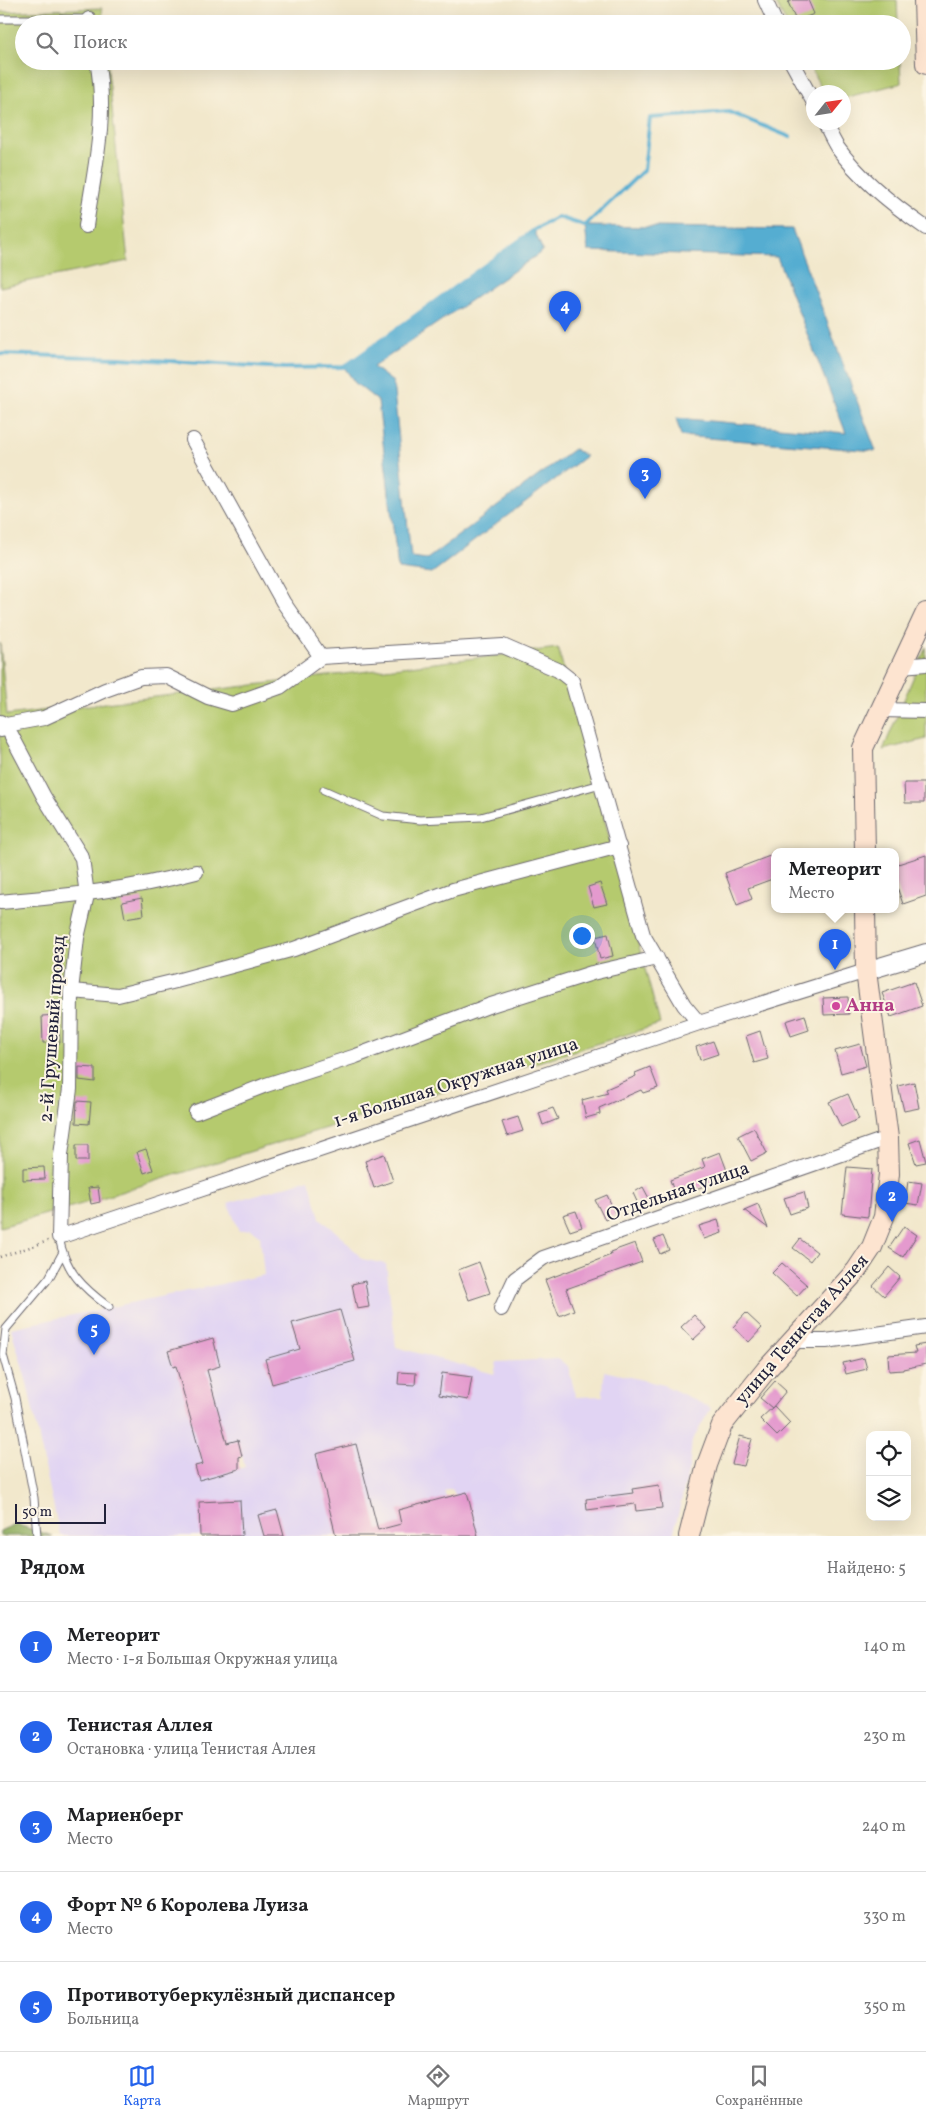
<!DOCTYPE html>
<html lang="ru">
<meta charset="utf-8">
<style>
:root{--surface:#fff;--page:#f6f6f6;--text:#202124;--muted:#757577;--line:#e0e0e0;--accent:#2563eb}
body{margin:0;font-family:Vollkorn,serif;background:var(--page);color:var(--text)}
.controls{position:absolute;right:15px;bottom:15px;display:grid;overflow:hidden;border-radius:10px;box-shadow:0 5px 20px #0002}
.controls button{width:45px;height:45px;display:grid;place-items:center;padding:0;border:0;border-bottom:1px solid var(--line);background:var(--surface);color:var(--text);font:25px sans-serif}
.compass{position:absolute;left:806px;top:85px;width:45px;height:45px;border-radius:50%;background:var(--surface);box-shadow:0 5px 20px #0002;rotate:60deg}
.scale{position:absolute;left:15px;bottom:12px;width:91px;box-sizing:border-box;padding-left:5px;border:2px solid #22223b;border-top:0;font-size:14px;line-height:18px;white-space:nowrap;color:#22223b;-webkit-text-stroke:4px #fcf5e5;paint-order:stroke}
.you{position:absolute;left:581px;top:935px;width:18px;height:18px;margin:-12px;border:4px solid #fff;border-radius:50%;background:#1a73e8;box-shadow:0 0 0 8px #1a73e833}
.badge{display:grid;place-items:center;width:32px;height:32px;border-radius:50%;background:var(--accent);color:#fff;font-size:16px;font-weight:700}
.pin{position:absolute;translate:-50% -41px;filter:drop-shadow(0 1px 2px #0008)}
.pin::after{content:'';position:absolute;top:26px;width:18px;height:15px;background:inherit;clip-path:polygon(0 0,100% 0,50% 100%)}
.popup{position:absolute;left:771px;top:848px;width:128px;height:65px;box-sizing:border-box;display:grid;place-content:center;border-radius:10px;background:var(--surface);filter:drop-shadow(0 1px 4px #0005);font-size:16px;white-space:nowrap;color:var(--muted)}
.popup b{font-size:19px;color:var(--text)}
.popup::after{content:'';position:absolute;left:50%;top:100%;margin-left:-10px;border:10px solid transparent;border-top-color:var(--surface)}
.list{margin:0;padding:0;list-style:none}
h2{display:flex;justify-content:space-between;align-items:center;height:65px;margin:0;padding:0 20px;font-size:21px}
h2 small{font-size:16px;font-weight:400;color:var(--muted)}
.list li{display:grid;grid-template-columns:32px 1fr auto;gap:15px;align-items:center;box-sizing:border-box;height:90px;padding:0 20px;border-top:1px solid var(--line)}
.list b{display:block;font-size:19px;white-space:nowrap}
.list p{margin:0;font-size:16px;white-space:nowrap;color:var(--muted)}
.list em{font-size:16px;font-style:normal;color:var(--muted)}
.icon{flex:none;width:28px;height:28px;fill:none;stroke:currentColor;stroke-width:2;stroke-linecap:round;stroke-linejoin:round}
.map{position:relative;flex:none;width:926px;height:1536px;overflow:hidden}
.search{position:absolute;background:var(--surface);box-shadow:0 5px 20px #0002;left:15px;right:15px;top:15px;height:55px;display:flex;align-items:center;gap:12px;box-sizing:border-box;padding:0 18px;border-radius:28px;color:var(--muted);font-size:19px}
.sheet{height:515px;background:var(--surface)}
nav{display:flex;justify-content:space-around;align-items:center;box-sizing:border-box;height:70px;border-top:1px solid var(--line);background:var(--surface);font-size:14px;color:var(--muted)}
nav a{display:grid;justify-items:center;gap:2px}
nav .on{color:var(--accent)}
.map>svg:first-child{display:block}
</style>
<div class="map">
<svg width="926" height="1536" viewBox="0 0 926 1536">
<rect width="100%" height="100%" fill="#fcf5e5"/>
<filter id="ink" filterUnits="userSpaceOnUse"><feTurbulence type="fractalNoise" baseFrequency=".02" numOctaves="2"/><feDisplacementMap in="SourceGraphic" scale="10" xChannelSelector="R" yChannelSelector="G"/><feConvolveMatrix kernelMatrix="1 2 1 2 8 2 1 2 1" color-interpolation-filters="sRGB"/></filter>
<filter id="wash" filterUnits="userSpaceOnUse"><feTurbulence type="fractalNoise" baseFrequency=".0096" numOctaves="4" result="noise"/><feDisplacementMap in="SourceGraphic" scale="20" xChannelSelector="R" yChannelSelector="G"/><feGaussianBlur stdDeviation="1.12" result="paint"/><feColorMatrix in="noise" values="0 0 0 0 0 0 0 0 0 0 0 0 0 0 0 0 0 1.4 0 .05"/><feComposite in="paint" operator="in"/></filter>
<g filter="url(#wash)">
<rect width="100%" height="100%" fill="#f2e8cc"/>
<path fill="#e1d4f3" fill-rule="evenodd" d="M309,1179L320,1218L343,1238L362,1259L386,1264L396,1347L494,1374L497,1362L558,1359L568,1366L576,1397L603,1396L604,1371L664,1385L711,1408L692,1441L689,1468L673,1536H478L452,1489L444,1491L446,1498L398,1510L401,1524L378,1530L356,1444L316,1454L336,1536H284L277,1510L264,1536H60L27,1383L11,1328L264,1275L260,1236L251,1229L239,1231L228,1203ZM365,1282L369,1306L357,1309L352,1284ZM341,1310L355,1361L271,1383L265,1359L300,1349L293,1323ZM213,1339L220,1366L197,1372L217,1446L238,1441L245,1467L199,1480L195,1466L203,1464L176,1366L173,1367L168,1351ZM442,1373L471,1377L468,1400L439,1396ZM659,1485L662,1508L636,1511L635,1504L587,1510L586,1499L633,1493L632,1489Z"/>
<path fill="#b5ca6e" stroke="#6c7654" d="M774,0H897L898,24H787Z
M102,8L103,24H24V61H107L128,261L0,287V12Z
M807,61H900L901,83L844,98V92H823Z
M0,643L7,715L558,648L660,1024L82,1204L0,1227Z
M926,647V739L883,750Z"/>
<path fill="#90ae61" stroke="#59684e" d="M15,1524L52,1536H0V1531Z"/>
<path fill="#54add1" stroke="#3b6886" d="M585,226L792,229L876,451L681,436L676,418L846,433L777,257L588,251Z
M534,230L543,251L373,367L393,382L411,557L427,559L574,449L586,456L432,573L398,569L378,401L355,383L344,367Z"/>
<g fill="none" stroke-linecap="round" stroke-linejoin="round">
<path stroke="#54add1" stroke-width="4" d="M0,354L118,358L285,368L344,367L534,230L558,217L585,226L644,170L650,118L729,112L790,137"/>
</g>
<g id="blocks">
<path fill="#e49ace" d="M794,0H808L814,14L796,21L788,2Z
M904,783H924V803H905Z
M775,854V878L748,888L752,899L737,905L725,873Z
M926,855V896L903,904L895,881V865Z
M600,883L607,904L594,907L588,887Z
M142,898L144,915L125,918L122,902Z
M608,934L613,956L600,959L595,937Z
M914,982L922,1006L891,1017L882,993Z
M848,997L849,1014L824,1015L823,998Z
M58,1015L60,1043H43L42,1016Z
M805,1015L809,1030L791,1036L786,1021Z
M760,1031L768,1059L754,1063L746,1036Z
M713,1041L718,1054L700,1060L696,1047Z
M860,1044L866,1066L841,1073L835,1051Z
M79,1067L95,1068V1082L79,1080Z
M650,1067L658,1088L643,1093L641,1090L599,1108L600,1114L586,1118L582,1100L608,1093L606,1089L636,1076L635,1073Z
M914,1082L919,1108L904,1111L898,1086Z
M848,1094L859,1119L841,1127L829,1102Z
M77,1101L91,1102L89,1124L76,1123Z
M553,1108L558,1119L543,1125L539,1113Z
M518,1117L523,1131L507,1136L502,1122Z
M754,1128L767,1153L751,1161L738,1136Z
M920,1139L926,1162L916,1164L909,1143Z
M76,1145H88V1161H76Z
M146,1149L153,1170L144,1173L137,1152Z
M720,1152L729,1176L676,1197L670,1180L705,1167L702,1159Z
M384,1154L393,1181L374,1188L365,1161Z
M44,1167L45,1179L23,1180V1168Z
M847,1167L872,1169L868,1217L842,1214Z
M908,1181L922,1183L918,1205L905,1203Z
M98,1187L100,1202L91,1204L88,1188Z
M643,1187L651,1202L640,1208L633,1193Z
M804,1192L808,1208L790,1214L784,1198Z
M607,1195L616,1215L605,1220L595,1200Z
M758,1204L768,1228L744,1210Z
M576,1211L582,1227L570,1231L563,1215Z
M718,1220L722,1233L704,1239L699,1226Z
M904,1226L917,1235L903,1257L889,1248Z
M663,1236L669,1250L660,1254L654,1240Z
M800,1239L817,1252L810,1261L793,1248Z
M635,1243L642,1262L566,1289L574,1310L559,1316L545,1280L611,1255L610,1252Z
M479,1262L490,1293L469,1300L458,1270Z
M782,1263L807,1285L797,1296L772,1273Z
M889,1267L900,1277L884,1296L873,1286Z
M365,1281L369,1307L357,1309L352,1284Z
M340,1310L355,1361L272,1384L265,1359L300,1349L292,1323Z
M746,1313L762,1328L749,1342L733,1327Z
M694,1315L706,1328L693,1340L681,1327Z
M213,1338L220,1366L207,1370L227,1443L238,1440L242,1456L239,1457V1469L199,1480L195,1466L203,1464L176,1366L173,1367L168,1351Z
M926,1344V1364L903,1369V1370L889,1371L888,1355L916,1353L914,1346Z
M864,1358L867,1369L846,1374L843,1363Z
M399,1372L416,1373L415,1385L398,1384Z
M442,1373L472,1377L468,1400L439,1395Z
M775,1381L786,1391L772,1408L760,1398Z
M774,1406L790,1423L777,1436L760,1419Z
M740,1436L752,1439L744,1466L732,1464Z
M356,1444L378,1530L401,1524L398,1510L467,1492L478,1536H336L316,1454Z
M659,1485L662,1508L636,1511L635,1504L587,1510L586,1499L633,1493L632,1489Z
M240,1500L242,1536H200L199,1502Z
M277,1510L284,1536H264L258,1515Z"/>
</g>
</g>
<g filter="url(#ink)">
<use href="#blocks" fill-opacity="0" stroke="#6b676e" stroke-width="1"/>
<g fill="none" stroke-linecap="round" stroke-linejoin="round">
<defs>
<path id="service" d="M0,19H89
M324,790L383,816L420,820L481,817L601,784
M59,1237C65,1271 83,1288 109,1307
M37,1536L34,1498L15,1398L3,1355L6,1329L49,1278L62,1254"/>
<path id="minor" d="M765,0L776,24
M89,19L90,24
M791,61L814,103
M824,122C828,130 832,139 837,147C859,178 894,206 926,228
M86,226C94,171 108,116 97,61
M193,440L283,602L321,657L503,646L558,670L572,681L643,935L684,1005L699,1023
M901,666L926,664
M881,710L926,711
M0,722L6,725L44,797L82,858L87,895L77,938L71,991L70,1089L61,1155L59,1237L699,1023L866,971
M1,730L6,725L44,718L105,690L141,677L166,676L208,697L232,704L280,687L321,657
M0,902C68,896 129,890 196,872
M71,991L118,995L176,981L294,949L453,890L619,846
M196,1112L266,1085L356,1056L488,1006L592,973L657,958
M501,1309L515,1279L543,1258L888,1138
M792,1341H826L926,1327"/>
<path id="tertiary" d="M866,971L926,953"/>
<path id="secondary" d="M924,0L926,64
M865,851L863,748L926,613
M689,1536L707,1465L722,1425L766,1370L856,1271L872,1247L884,1217L889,1174L888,1138L866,971L865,909"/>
</defs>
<use href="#service" stroke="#6b676e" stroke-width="9"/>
<use href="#minor" stroke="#6b676e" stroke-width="16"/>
<use href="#tertiary" stroke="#6b676e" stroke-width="20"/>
<use href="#secondary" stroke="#6b676e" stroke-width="22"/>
<path stroke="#6b676e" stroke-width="2.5" stroke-dasharray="1 4" stroke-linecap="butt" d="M0,1257L48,1241"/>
<use href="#service" stroke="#fff" stroke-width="7"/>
<use href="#minor" stroke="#fff" stroke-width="14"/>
<use href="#tertiary" stroke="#fff" stroke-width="18"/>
<use href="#secondary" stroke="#fde4d0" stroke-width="20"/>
</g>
</g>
<circle fill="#d1479c" stroke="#fcf5e5" stroke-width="2" cx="836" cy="1006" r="5"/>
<g text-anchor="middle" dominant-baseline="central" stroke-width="4" stroke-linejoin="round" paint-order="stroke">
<g font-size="19" font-weight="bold" fill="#b23c85" stroke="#fcf5e5" text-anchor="start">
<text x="846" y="1006">Анна</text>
</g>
<g font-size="19" fill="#22223b" stroke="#fcf5e5">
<text transform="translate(53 1029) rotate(-86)">2-й Грушевый проезд</text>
<text transform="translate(456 1083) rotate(-18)">1-я Большая Окружная улица</text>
<text transform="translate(678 1192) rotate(-19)">Отдельная улица</text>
<text transform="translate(802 1330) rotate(-49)">улица Тенистая Аллея</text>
</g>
</g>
</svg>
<div class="controls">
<button><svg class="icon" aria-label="locate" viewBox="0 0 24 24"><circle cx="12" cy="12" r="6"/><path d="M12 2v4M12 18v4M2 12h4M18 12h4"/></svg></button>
<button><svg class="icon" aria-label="layers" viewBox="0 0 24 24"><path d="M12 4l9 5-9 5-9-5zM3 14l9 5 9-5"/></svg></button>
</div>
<svg class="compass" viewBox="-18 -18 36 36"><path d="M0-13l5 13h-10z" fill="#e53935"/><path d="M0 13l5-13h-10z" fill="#757577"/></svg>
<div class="scale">50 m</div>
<div class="you"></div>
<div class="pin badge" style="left:835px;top:970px">1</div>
<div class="popup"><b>Метеорит</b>Место</div>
<div class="pin badge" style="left:892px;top:1222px">2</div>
<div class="pin badge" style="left:645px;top:499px">3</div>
<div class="pin badge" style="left:565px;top:332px">4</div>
<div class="pin badge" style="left:94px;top:1355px">5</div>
<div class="search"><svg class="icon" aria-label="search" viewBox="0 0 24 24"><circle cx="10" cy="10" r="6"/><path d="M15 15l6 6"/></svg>Поиск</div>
</div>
<section class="sheet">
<h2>Рядом<small>Найдено: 5</small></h2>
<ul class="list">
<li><span class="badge">1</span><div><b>Метеорит</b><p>Место · 1-я Большая Окружная улица</p></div><em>140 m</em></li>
<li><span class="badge">2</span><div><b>Тенистая Аллея</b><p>Остановка · улица Тенистая Аллея</p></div><em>230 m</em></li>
<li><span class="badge">3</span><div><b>Мариенберг</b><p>Место</p></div><em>240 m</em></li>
<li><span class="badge">4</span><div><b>Форт № 6 Королева Луиза</b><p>Место</p></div><em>330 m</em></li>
<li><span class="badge">5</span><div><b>Противотуберкулёзный диспансер</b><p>Больница</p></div><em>350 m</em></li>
</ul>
</section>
<nav>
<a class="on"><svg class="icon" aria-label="map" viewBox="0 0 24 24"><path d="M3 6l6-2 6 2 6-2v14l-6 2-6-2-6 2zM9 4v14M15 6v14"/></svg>Карта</a>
<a><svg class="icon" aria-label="directions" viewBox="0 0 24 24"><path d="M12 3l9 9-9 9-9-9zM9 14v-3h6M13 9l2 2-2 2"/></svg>Маршрут</a>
<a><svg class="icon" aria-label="saved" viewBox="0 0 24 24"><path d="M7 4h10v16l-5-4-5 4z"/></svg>Сохранённые</a>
</nav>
